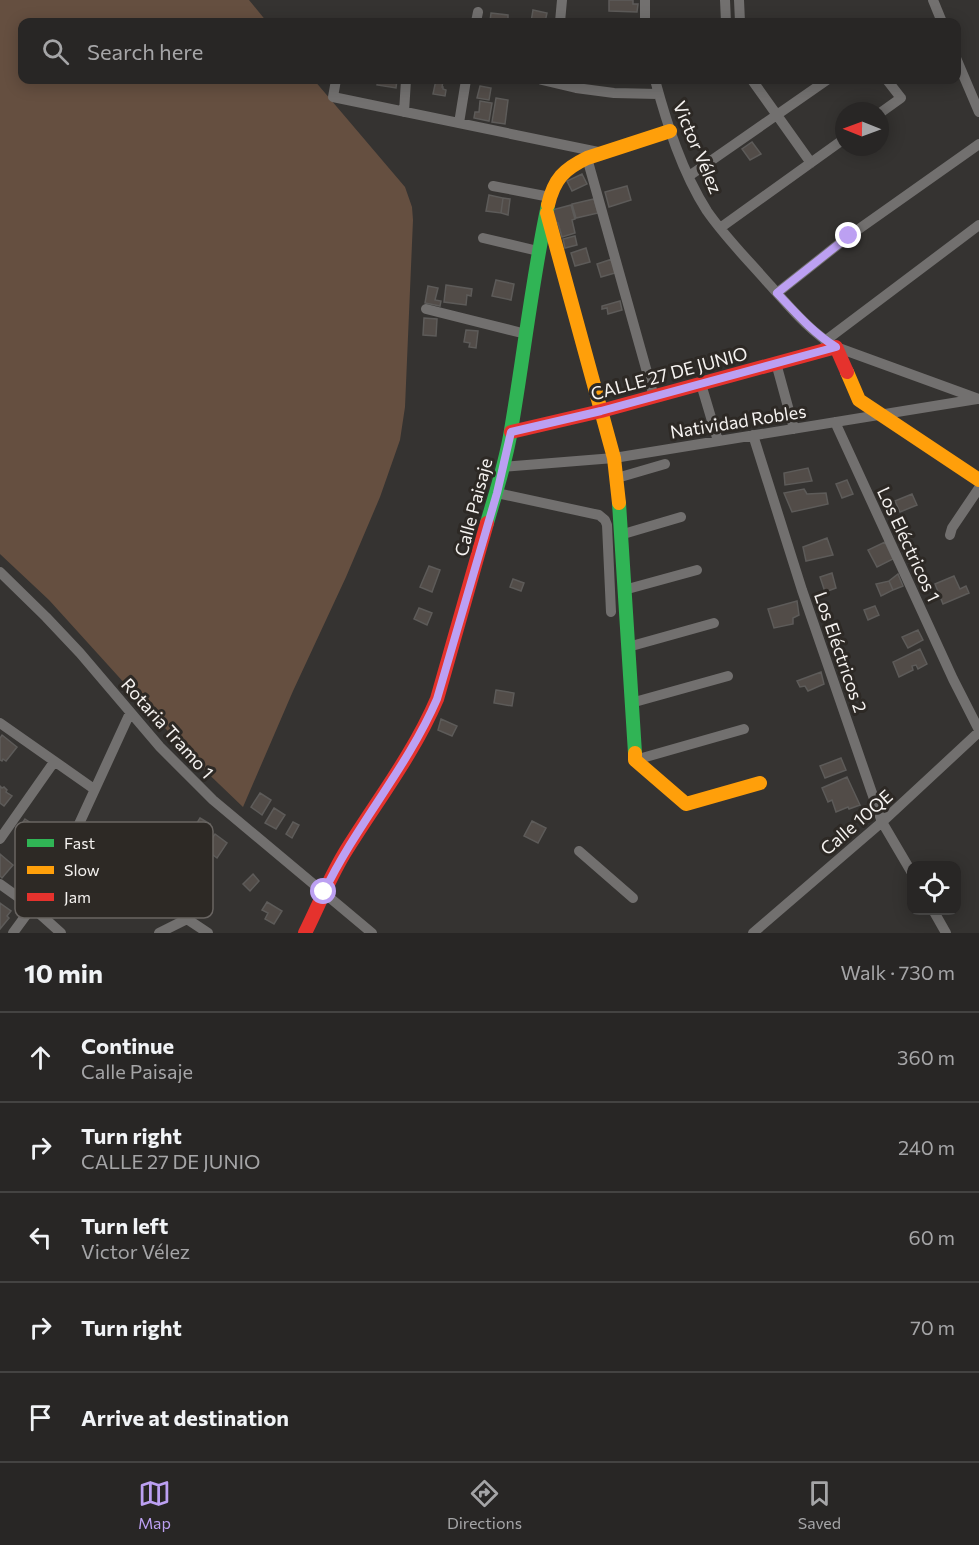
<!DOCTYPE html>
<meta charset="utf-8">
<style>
:root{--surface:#282625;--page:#302e2d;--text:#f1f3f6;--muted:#a5a5a7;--line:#444342;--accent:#bca0f2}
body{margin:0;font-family:Commissioner,sans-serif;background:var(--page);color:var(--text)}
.controls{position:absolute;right:18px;bottom:18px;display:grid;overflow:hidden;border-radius:12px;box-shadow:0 3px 15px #0003}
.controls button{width:54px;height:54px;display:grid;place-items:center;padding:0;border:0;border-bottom:2px solid var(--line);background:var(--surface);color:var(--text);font:30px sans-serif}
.compass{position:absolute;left:835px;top:102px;width:54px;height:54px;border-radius:50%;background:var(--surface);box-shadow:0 3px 15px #0003;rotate:271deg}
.stop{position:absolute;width:18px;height:18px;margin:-14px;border:4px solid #bca0f2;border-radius:50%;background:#fff}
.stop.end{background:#bca0f2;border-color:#fff;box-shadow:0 2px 6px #0008}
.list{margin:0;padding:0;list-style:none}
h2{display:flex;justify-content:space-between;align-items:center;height:78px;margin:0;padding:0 24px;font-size:26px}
h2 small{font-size:20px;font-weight:400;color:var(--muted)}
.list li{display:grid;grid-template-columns:39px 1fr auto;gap:18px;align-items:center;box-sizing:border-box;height:90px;padding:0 24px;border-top:2px solid var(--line)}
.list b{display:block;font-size:22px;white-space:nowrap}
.list p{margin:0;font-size:20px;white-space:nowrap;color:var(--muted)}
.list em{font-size:20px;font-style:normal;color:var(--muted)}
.icon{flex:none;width:33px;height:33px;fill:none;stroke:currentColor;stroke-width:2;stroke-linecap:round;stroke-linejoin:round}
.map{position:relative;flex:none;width:979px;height:933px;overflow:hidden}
.search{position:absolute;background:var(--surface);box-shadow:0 3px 15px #0003;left:18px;right:18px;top:18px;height:66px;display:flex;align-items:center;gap:15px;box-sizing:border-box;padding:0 21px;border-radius:12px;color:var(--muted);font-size:22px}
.sheet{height:528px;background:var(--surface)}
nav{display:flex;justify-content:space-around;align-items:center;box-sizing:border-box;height:84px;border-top:2px solid var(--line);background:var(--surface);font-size:16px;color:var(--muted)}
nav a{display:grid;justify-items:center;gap:3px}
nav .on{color:var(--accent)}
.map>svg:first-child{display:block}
</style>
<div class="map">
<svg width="979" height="933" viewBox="0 0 979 933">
<rect width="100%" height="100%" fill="#353331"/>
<path fill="#654f40" d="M0,0H249L267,22H22V80H314L405,187L412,207L413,220L405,407L400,440L380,497L346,577L293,691L243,807L195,761L49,600L0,554Z"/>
<path fill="#524c48" stroke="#5d5b59" stroke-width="1.5" d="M609,0H633V4H638L637,12L609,11Z
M533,10L547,13L545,22H531Z
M491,13L508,15V22L490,21Z
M378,80H397L396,88L377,85Z
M436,80L443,81L442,87H443V89L446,90L445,96L433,94Z
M480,86L491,88L489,100L477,98Z
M496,98L508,100L505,124L492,122Z
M480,101L492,103L489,121L474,118L475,112H479Z
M752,142L761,154L750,160L742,149Z
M582,174L587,184L572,191L567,181Z
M627,186L631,200L609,207L605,192Z
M489,195L503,198L501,213L486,211Z
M503,198L510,199L508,215L501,213Z
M594,199L598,213L576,218L572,204Z
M571,205L575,219L572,220L575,233L562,237L558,223H555L552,210Z
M575,236L577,245L565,248L563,239Z
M586,248L590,262L575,266L571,253Z
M612,259L615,273L601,277L597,264Z
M496,280L514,284L511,300L492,296Z
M446,285L472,289L471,296L467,295L466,305L444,302Z
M428,286L438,288L435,300L441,301L440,306L425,303Z
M620,301L622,310L608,314L607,308L602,309V306Z
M424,318L437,319L436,336L423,335Z
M466,330L478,331L476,348L469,347L470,343L464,342Z
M808,468L812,481L785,485L784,473Z
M847,480L853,494L842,498L836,484Z
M804,489L807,494L826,493L828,504L792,512L784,493Z
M912,494L917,505L900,512L895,501Z
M827,538L833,555L806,561L803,547Z
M885,542L893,559L877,567L868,550Z
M429,566L440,570L432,592L420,587Z
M832,573L836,588L825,592L820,577Z
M898,574L903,586L893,590L889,581Z
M954,576L960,589L966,586L969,593L943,604L935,584Z
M513,579L524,583L521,591L510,587Z
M889,581L893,590L881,596L876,584Z
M797,601L799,615L793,618V624L774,628L768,609Z
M875,606L879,615L868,620L864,610Z
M419,608L432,613L427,625L414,619Z
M918,630L923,640L908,648L902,637Z
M920,649L927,664L918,669L916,665L912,666L913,670L899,677L893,662Z
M821,672L824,684L808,691L805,686L800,687L797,681Z
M496,690L514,693L512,706L494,703Z
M441,719L457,726L452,736L438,730Z
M2,735L17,747L6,761L3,759L2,761L0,760V738Z
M841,758L846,770L825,778L820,766Z
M847,777L860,805L849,809L848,807L836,812L832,800L828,802L822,788Z
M0,786L2,788L4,787L7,790L6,792L12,796L4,806L0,803Z
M260,793L271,800L262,815L251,807Z
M274,808L285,815L276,829L265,823Z
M200,818L210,824L200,840L190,834Z
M25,819L37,827L34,833L37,835L30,844L17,835L23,826L21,825Z
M532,821L546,828L538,843L524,836Z
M293,822L299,825L292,838L286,834Z
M215,834L227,843L217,858L205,849Z
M0,854L13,865L2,878L0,876Z
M253,874L259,881L250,891L243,884Z
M267,902L282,911L274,924L265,919L268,913L262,910Z
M0,903L11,911L7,916L9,918L0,929Z"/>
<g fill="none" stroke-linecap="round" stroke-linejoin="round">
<path stroke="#72706f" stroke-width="10" d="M645,0V22
M725,0L726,22
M739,0L740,22
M933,0L942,22
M476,22L478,12
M560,22L562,0
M956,58L979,112
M336,80L333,97L603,153
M542,80L576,88L614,93L658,94
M655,80C667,124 682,172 707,211C725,237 748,260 769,284C789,306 810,332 836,347L979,399
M752,80L811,163
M404,112L406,80
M880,113L901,98L887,80
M459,123L466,80
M587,158L654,397
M689,176L827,80
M493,186L550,197
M720,228L844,139
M483,238L538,251
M777,293L849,236L979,144
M426,309L526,334
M825,341L979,225
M776,363L794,429
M701,384L718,441
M835,422L953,679L979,730
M753,435L802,590L882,822L912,873
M503,467L614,458L977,399
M617,478L665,464
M497,493L599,515L605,520L607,525L611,612
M620,535L681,517
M950,535L952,528L979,488
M0,572L46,617L80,653L160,747L213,800L372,933
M624,590L697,570
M628,647L714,623
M631,703L728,676
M0,723L94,789
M635,760L744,729
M0,839L54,762
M579,851L633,898
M0,884L32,907L61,933
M933,910L946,933
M13,933L32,907L62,861L130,713
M159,933L187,919L208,933
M753,933L882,822L979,732"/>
<path stroke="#30b455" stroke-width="14" d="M619,503L635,753
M487,523C496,492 506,462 511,430C524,355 532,279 548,205"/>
<path stroke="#ff9f0a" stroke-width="14" d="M548,205C554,179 564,169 587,158L670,131
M547,213L614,458L619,503
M847,372L859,400L979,480
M635,753V760L686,804L760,783"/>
<path stroke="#e5322d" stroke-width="14" d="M511,432L601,411L836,347L847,372
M305,933C318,907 329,879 344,854C376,802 413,755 437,699L487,523"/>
</g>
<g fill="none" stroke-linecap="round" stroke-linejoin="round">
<path stroke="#bca0f2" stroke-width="8" d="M324,892C356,825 407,768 437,699L497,493L511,432L601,411L836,347C813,333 795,312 777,293L849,236"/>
</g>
<g text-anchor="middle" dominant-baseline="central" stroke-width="6" stroke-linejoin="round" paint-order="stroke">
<g font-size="18" fill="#f5f2f0" stroke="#2d2925">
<text transform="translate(698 147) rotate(67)">Victor Vélez</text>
<text transform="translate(669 373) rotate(-15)">CALLE 27 DE JUNIO</text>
<text transform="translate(738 421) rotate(-9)">Natividad Robles</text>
<text transform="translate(473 507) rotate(-75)">Calle Paisaje</text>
<text transform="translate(909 544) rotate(65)">Los Eléctricos 1</text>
<text transform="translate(841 652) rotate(71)">Los Eléctricos 2</text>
<text transform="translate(168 728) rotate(48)">Rotaria Tramo 1</text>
<text transform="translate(856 822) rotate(-41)">Calle 10QE</text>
</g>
</g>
<rect x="15" y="822" width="198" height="96" rx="9" fill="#2d2925" stroke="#696562" stroke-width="1.5"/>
<rect x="27" y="839" width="27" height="8" fill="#30b455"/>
<rect x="27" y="866" width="27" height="8" fill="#ff9f0a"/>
<rect x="27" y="893" width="27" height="8" fill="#e5322d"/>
<g font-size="16" fill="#f5f2f0">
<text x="64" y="849">Fast</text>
<text x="64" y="876">Slow</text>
<text x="64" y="903">Jam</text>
</g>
</svg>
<div class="controls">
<button><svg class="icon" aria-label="locate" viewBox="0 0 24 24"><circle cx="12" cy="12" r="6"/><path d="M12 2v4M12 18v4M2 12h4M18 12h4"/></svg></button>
</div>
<svg class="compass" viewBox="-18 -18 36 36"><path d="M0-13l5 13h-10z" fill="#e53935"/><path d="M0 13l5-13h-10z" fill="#a5a5a7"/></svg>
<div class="stop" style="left:324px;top:892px"></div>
<div class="stop end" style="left:849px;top:236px"></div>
<div class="search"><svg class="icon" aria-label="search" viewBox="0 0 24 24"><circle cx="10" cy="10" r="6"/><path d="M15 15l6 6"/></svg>Search here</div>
</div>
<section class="sheet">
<h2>10 min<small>Walk · 730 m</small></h2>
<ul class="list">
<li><svg class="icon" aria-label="ahead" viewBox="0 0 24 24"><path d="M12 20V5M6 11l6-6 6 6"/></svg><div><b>Continue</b><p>Calle Paisaje</p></div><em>360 m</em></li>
<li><svg class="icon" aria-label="right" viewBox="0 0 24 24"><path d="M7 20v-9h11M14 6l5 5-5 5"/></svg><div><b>Turn right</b><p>CALLE 27 DE JUNIO</p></div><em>240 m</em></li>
<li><svg class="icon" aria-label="left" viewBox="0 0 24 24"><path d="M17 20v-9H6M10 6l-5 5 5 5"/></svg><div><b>Turn left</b><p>Victor Vélez</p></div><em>60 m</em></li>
<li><svg class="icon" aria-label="right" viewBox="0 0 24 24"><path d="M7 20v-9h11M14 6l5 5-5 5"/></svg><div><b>Turn right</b></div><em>70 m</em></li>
<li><svg class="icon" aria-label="arrive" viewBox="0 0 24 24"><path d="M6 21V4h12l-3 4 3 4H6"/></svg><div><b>Arrive at destination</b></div></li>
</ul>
</section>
<nav>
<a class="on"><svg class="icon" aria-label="map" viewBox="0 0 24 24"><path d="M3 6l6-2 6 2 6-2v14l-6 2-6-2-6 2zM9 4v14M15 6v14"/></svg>Map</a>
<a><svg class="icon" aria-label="directions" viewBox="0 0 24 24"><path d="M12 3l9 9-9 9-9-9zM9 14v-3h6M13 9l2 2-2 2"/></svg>Directions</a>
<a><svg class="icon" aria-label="saved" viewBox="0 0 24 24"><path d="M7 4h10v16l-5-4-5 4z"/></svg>Saved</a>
</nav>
